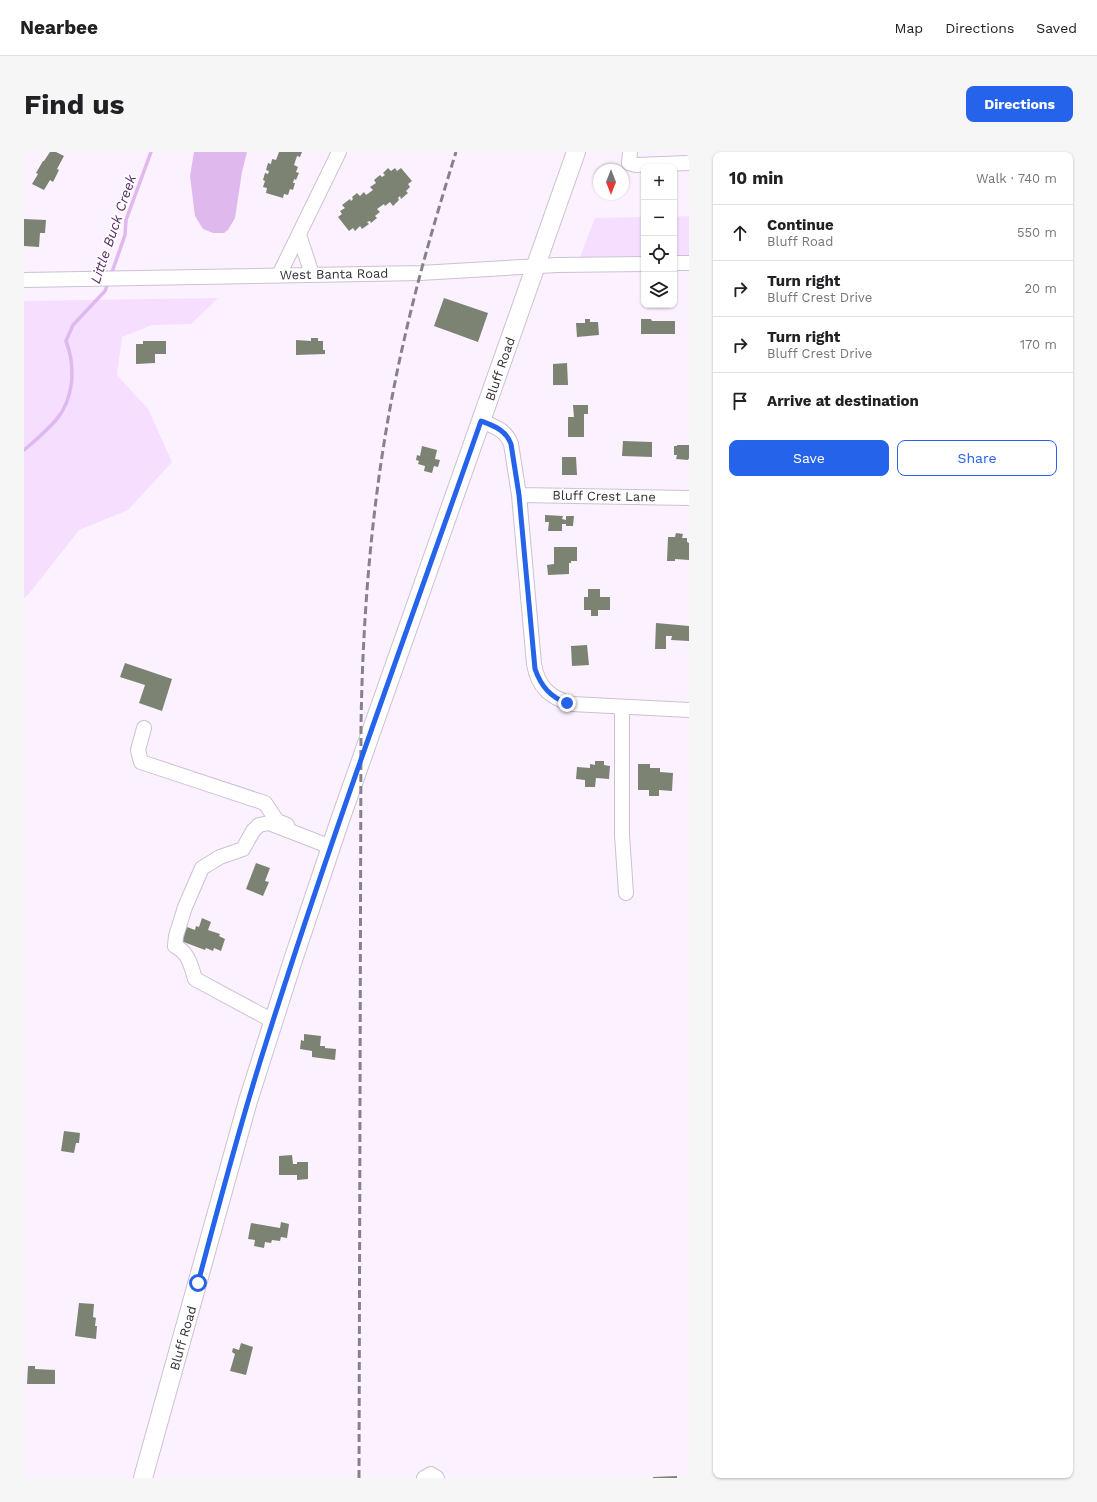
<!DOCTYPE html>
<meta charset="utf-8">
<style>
:root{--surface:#fff;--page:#f6f6f6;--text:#202124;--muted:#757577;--line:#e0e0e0;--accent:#2563eb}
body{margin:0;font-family:"Work Sans",sans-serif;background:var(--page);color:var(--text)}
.controls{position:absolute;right:12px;top:12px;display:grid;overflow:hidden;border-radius:8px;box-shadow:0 1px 3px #0004}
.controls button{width:36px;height:36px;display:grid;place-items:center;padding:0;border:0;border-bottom:1px solid var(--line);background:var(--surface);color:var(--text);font:20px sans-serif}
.compass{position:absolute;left:569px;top:12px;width:36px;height:36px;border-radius:50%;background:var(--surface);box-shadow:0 1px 3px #0004;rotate:180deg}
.stop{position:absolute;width:12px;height:12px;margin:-9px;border:3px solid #2563eb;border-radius:50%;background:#fff}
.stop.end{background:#2563eb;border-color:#fff;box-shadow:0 1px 4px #0008}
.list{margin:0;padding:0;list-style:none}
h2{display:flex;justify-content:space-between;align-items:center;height:52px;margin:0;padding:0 16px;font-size:17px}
h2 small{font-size:13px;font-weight:400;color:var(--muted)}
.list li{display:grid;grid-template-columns:26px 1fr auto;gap:12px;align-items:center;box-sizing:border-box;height:56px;padding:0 16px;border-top:1px solid var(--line)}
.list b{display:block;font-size:15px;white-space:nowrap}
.list p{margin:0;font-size:13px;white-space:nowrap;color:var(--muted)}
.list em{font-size:13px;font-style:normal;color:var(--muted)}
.actions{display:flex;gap:8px;padding:12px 16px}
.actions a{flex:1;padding:9px 0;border:1px solid var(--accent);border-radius:8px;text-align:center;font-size:14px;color:var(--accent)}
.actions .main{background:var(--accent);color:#fff}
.icon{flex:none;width:22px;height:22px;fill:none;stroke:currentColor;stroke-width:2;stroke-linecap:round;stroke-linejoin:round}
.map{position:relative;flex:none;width:665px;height:1326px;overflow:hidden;border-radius:8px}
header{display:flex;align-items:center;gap:24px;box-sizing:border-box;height:56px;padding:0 20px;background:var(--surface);border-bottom:1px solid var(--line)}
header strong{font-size:19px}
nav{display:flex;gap:22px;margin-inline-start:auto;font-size:14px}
.intro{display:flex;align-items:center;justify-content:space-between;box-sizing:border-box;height:96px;padding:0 24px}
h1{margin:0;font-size:28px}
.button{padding:10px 18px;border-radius:8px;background:var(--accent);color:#fff;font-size:14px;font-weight:700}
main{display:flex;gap:24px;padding:0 24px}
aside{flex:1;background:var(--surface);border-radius:8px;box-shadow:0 1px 3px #0004}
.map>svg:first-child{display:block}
</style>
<header>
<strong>Nearbee</strong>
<nav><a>Map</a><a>Directions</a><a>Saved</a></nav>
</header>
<div class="intro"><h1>Find us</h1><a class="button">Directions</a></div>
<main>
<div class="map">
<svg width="665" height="1326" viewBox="0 0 665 1326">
<rect width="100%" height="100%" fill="#fbf1ff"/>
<path fill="#f5deff" d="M665,64V104H650V65Z
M620,65V104L556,105L571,66Z
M194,146L167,172L128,173L98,185L93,223L124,257L148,310L104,358L55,378L4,443L0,446V149Z"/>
<path fill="#dfb9ee" d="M170,0H223L218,20L211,66L204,78L200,81H189L179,77L171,64L166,24Z"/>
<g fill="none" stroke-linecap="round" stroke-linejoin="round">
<path stroke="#dfb9ee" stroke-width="3.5" d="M87,123L101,83L102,68L127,0
M0,298C11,289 22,279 32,268C50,247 52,215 42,189L49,173L81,139L84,131"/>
</g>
<path fill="#7c8372" d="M26,0H32L40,4L33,17L35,18L29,30L26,28L20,38L8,32L14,22L12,21L19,9H20Z
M255,0H278L276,5L273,4L270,13L274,15L272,20L275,21L272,28L270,27L269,31H271L269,38L266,37L264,43L260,42L259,46L242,41L243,36L239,35L241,29L239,28L241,21L244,22L245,19L242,18L244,11L247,12L248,7L252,8Z
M364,16L367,19L371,16L373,19L377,16L388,29L384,32L386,35L382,39L384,41L377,47L376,44L374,46L375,48L369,54L366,50L361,54L360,52L353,57L356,60L351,64L353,66L347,71L346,69L343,70L345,72L338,77L336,74L331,79L329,76L325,79L314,65L318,62L316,59L321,56L318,53L326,47L327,49L329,47L328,45L333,41L336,44L340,40L342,43L349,38L346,35L352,31L350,28L356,23L358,25L361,23L359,21Z
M0,67L22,68L21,81H16L15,95L0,94Z
M420,146L464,161L454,190L410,174Z
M561,167H566V170H574L575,183L553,185L552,171H561Z
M617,167H627L628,169H651V182H617Z
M287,186H294V189H299V198H301V202L272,203V188L287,189Z
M119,189H142V202H131V211L112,212V192H119Z
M543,211L544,233H529V212Z
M549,253H564V262H560V285H544V265H550Z
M599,289L628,290V305L598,304Z
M653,293H665V306L664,308L652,307L653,303H650V294H653Z
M398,294L413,298L411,307L416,308L414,315L410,314L408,321L400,319L401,314L394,312L395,309L392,308L393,303L396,304Z
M538,305H552L553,323H538Z
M521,363L539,364L538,367L542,368V364H550L549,374H542V372H538V379H524L525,370H521Z
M652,381L659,382L658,386H663V390L665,391V408L651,407V409H643L644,385H651Z
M530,395H553V409H547V411H545V422L524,423L523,413L530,412Z
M564,437H576V445H586V458H574V464H567V458H560V445H564Z
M632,471L665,474V489L647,488L648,484H642V497H631Z
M563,493L565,513L548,514L547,494Z
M101,511L148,527L138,559L115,551L121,533L96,525Z
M571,609H580V613L586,614L585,627L572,626L571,635H561V628L552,627L553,615L566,616V612L571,613Z
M614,612H626V616H636V620L649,621L648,639L635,638V644H625V638H614Z
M232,711L246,716L241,729L245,730L239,744L222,737Z
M178,766L187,770L184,778L196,782L195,784L201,787L197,799L190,796L189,799L182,796L181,798L157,789L163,775L171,778L172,774L175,775Z
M280,882L297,884L296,894H301V896L312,897L311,908L288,905V899L276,897L277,888L280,889Z
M40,979L56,981L55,991H52L50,1001L37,999Z
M268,1003L269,1012H273V1010H284V1027L273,1028V1023H255V1004Z
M257,1070L265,1072L263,1086L257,1085L256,1089L248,1088L247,1091L241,1090L240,1096L230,1094L231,1088L224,1087L227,1071L256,1076Z
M55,1151L70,1152L69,1165L72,1166L71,1174H73L72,1187L51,1184Z
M217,1191L229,1195L222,1223L206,1219L211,1202L208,1200L209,1196L215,1198Z
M4,1214H11V1217L31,1218V1232H3Z
M653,1324V1326H629V1325Z"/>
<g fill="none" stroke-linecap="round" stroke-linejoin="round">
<defs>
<path id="minor" d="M606,0L605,11L612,13L665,11
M275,83L288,122
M650,111H665
M255,123L315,0
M0,128L396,121L533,113L620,112
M457,269C470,274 482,278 487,292L495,343L510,512C514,536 527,546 548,552L665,558
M495,343L665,346
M598,555V683L602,741
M120,576L114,598L117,610L241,651L253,669L263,673
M249,869L171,827C167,814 165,801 151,794L152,784L161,755L178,716L196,705L219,697L229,679L235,673L245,671L307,695
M400,1326L407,1322L413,1326"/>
<path id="major" d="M119,1326L224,949L269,808L316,668L552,0"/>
</defs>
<use href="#minor" stroke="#cdc1d1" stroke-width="16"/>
<use href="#major" stroke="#cdc1d1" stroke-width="20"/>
<use href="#minor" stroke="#fff" stroke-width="14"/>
<use href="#major" stroke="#fff" stroke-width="18"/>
<path stroke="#88818a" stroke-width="3" stroke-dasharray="8 4" stroke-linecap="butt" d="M335,1326L337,574C339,443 351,312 381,184C395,122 413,61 432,0"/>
</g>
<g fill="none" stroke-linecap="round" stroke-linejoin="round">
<path stroke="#2563eb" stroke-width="5" d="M174,1131C195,1052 216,972 241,894C307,684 384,477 457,269C470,274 482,278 487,292L495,343L511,517C517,534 526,545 543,551"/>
</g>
<g text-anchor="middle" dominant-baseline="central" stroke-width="3.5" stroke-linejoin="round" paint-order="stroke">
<g font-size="13" fill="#343036" stroke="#fff">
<text transform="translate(310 122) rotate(-1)">West Banta Road</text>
<text transform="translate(476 217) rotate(-71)">Bluff Road</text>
<text transform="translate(580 344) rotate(1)">Bluff Crest Lane</text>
<text transform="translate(159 1186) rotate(-74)">Bluff Road</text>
</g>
<g font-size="14" font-style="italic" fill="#5b2d6b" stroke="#fff">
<text transform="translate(89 77) rotate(-71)">Little Buck Creek</text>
</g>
</g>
</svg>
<div class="controls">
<button>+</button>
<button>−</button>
<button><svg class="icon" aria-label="locate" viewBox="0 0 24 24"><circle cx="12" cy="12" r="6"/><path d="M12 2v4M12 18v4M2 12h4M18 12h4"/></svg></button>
<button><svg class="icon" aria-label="layers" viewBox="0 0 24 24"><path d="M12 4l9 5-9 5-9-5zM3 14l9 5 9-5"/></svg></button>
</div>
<svg class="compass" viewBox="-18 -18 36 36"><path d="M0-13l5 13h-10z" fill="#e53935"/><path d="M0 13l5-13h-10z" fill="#757577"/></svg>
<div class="stop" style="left:174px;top:1131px"></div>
<div class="stop end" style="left:543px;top:551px"></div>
</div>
<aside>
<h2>10 min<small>Walk · 740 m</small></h2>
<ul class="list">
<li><svg class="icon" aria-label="ahead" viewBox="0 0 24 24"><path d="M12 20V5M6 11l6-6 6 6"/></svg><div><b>Continue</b><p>Bluff Road</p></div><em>550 m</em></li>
<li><svg class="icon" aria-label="right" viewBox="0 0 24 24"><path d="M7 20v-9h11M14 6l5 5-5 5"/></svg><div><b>Turn right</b><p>Bluff Crest Drive</p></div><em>20 m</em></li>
<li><svg class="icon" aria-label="right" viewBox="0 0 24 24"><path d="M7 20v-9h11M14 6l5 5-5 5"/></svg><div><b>Turn right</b><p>Bluff Crest Drive</p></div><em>170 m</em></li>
<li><svg class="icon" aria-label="arrive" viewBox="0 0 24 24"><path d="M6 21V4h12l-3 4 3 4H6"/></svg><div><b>Arrive at destination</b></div></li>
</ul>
<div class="actions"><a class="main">Save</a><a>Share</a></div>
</aside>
</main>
